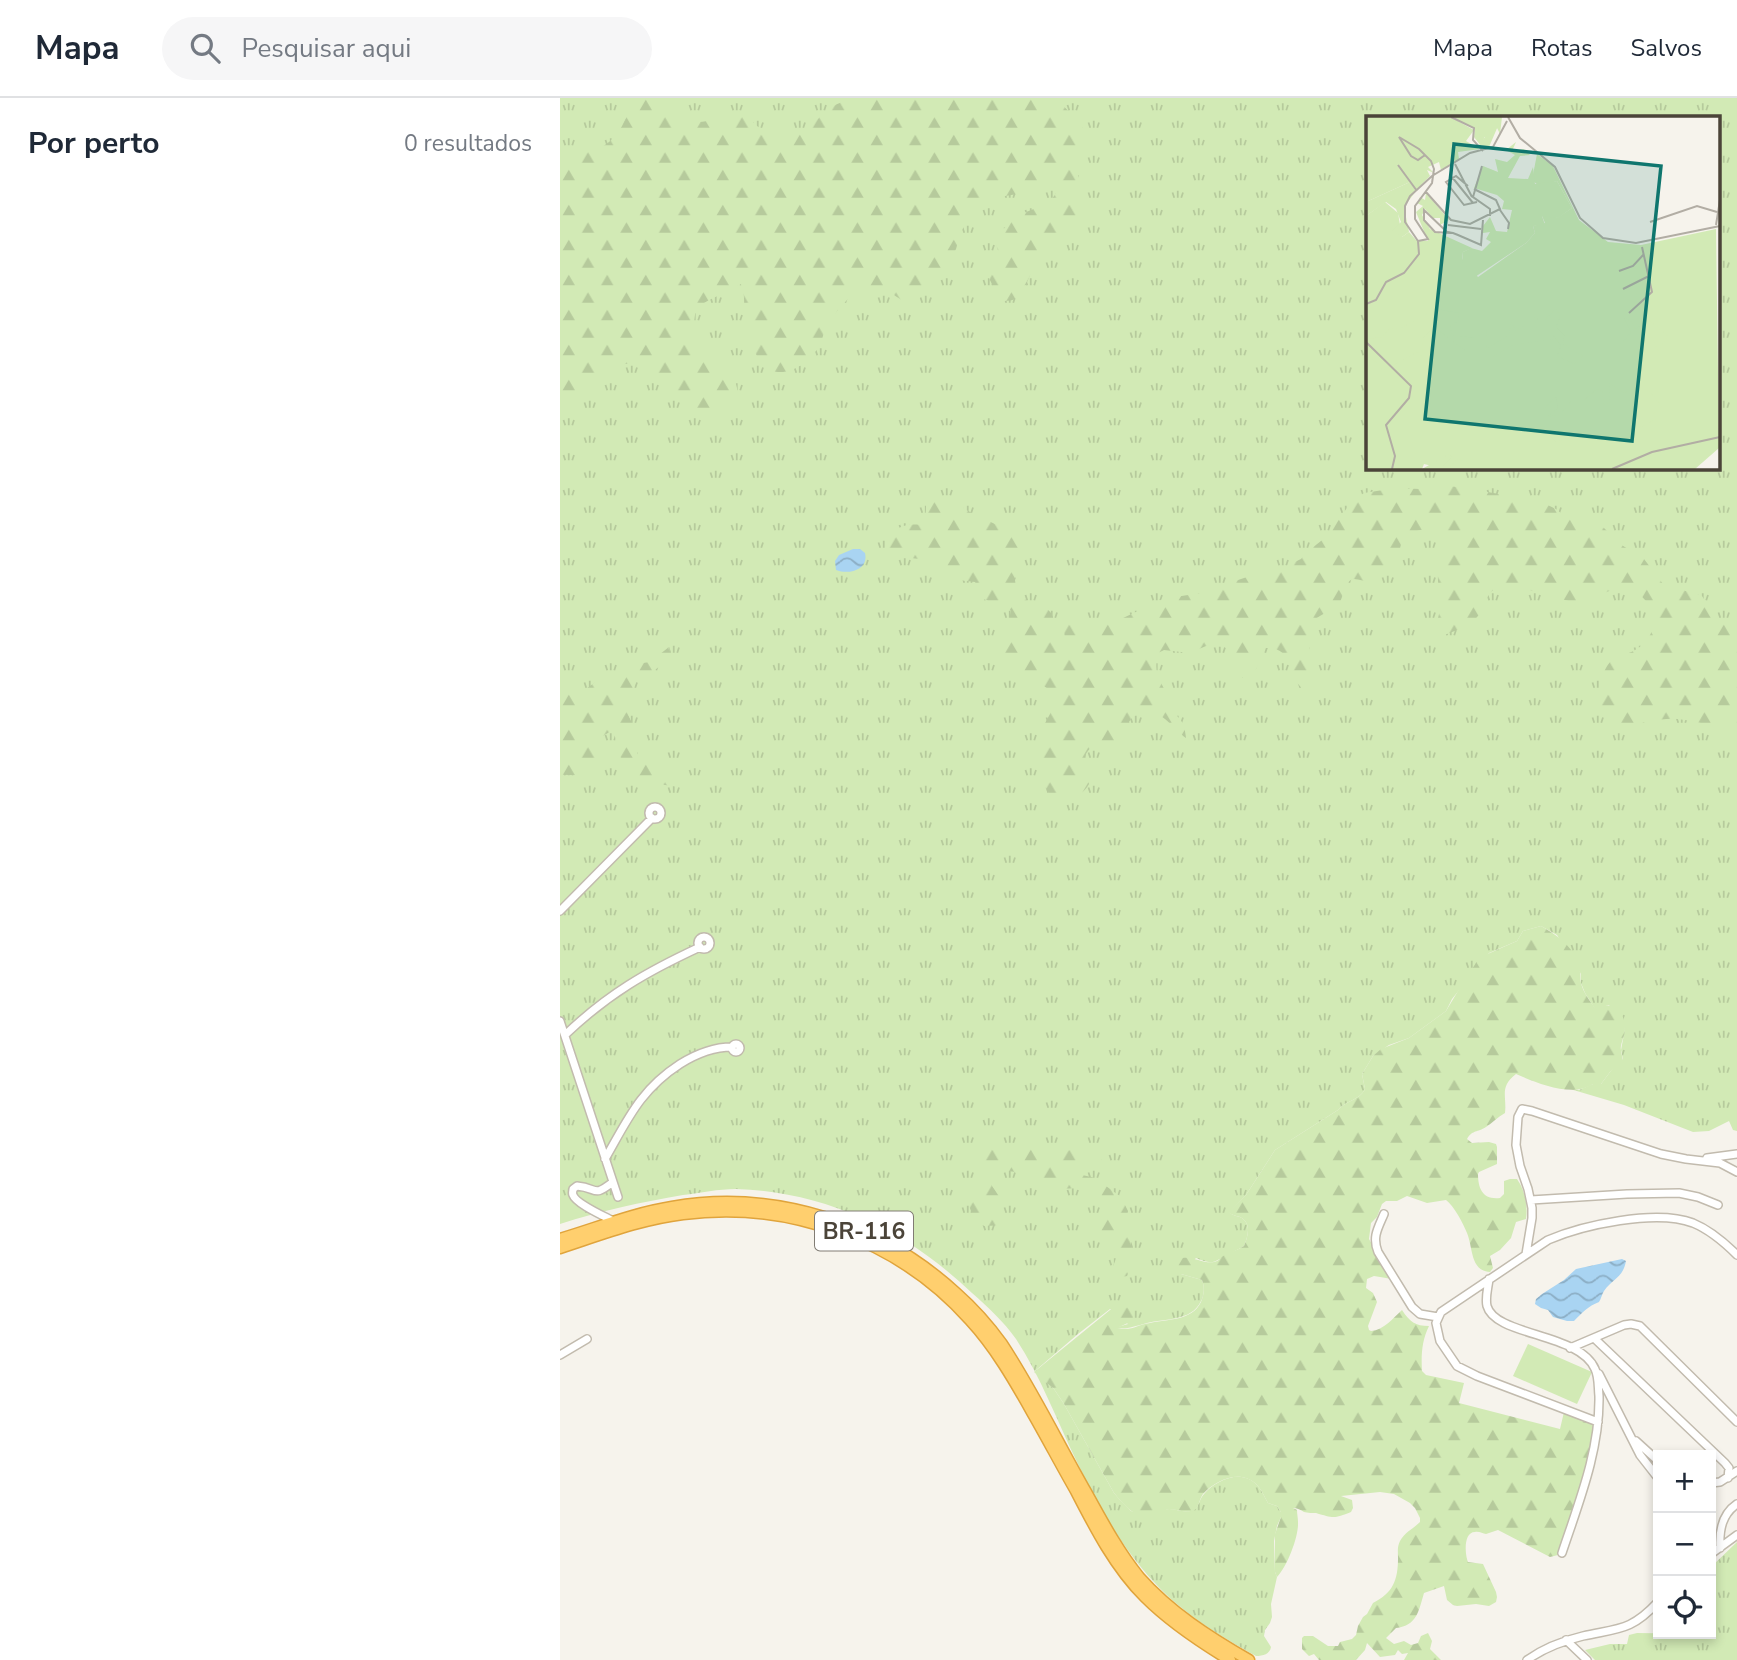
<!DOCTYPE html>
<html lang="pt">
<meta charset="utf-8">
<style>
:root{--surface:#fff;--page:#f6f6f7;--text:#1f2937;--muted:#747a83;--line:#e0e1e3}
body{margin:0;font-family:"Nunito Sans",sans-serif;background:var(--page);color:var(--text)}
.controls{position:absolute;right:21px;bottom:21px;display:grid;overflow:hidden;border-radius:0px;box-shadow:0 4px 10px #0003}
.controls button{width:63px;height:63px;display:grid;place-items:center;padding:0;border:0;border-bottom:2px solid var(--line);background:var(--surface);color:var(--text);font:35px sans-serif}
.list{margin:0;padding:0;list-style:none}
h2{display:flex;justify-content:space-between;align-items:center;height:91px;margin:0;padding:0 28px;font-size:30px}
h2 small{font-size:23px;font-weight:400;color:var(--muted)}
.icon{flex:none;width:38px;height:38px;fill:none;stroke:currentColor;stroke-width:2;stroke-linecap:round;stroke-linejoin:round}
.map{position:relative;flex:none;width:1177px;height:1562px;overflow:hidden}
header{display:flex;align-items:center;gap:42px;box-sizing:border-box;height:98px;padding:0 35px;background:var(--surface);border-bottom:2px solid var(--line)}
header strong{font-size:33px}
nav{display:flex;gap:38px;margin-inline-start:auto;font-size:24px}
.search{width:490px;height:63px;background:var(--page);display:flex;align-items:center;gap:18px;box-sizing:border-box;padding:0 24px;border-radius:38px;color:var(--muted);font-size:26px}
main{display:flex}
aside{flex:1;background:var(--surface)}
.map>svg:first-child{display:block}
</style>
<header>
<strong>Mapa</strong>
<div class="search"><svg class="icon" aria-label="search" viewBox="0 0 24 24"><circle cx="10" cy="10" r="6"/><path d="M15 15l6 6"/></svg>Pesquisar aqui</div>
<nav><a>Mapa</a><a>Rotas</a><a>Salvos</a></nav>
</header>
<main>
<aside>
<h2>Por perto<small>0 resultados</small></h2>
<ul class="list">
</ul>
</aside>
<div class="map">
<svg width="1177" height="1562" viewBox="0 0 1177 1562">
<defs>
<pattern id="grass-tufts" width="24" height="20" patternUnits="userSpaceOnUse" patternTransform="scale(1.75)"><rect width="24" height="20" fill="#d2eab5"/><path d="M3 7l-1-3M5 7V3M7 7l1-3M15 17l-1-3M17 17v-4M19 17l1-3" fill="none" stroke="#b6ca9c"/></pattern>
<pattern id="forest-firs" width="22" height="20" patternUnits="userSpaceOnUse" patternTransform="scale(1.75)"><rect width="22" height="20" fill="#d2eab5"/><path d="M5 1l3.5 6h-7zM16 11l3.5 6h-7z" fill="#b6ca9c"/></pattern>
<pattern id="water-waves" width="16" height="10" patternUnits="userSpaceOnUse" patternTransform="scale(1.75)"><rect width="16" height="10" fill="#a9d4f2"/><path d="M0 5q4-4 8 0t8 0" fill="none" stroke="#8caec5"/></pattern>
</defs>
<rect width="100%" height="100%" fill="#f6f3ec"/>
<path fill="url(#grass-tufts)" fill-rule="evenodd" d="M0,0H1177V1033L1173,1032L1169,1023L1149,1033L1133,1034L1064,1007L1010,991L1019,992L1033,986H1041L1050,974L1063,961L1061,952L1065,931L1049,907L1035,911L1025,895L1021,885V876L997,837L981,828L963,833L957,843L929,855L892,901L886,913L849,940L829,947L813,958L802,976L805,991C800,1002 785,1003 778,1012L715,1052L686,1097L669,1114C672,1117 676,1118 680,1119C692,1125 688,1138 684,1148C681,1150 655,1164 653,1164C648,1165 641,1162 636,1160L621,1176L642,1182C645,1190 644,1196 641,1203C631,1224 605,1220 587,1225C572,1229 570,1231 554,1230L568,1226L550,1211L518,1236L475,1273L494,1291L504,1306L554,1395L560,1402L571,1413L589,1419C596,1417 602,1411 609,1411C618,1411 628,1417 636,1410C639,1407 640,1400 644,1396C656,1382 681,1371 696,1386C702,1392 704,1398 708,1405L717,1408L721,1414V1419L717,1428L714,1443L715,1474L717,1479L711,1506L712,1519L710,1525L705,1532L704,1538L711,1549C710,1556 703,1558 696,1558C660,1538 622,1515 594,1484C562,1450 537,1406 517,1364C497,1323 481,1279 456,1241C444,1224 428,1209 412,1195C347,1133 267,1094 176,1091C158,1091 141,1095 123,1097C82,1104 40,1113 0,1126ZM808,19H1158V369H808Z
M1177,1444V1562H1035L1025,1552L1050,1546H1067L1069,1537L1077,1535L1151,1536V1469Z"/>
<path fill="url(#forest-firs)" d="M79,0H103C109,8 116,18 126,22C145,29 164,15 184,19C189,20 193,24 197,28C209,36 222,43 237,37C248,33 257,21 266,13C275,6 284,3 295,0H495C505,10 521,23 526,37C531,50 521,60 519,72C515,87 526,113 518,125C508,139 491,141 481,154C473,164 467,194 455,201C451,203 445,203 440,203L429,180L441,159L437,150L436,141C442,132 448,125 457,119C473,108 492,111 498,89L491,83L457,96L434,100L420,109L409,119L401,134L396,151L388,168L366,186L359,202C355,203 351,204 348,204C341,203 335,197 329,194C320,190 306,190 297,194C288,199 273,217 268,226C263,233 263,243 258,250C246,269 217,286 200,263C192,252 188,231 185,217C183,206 186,199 181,186C167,194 149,201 136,210C135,219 132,230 136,239C147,265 188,273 175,307L165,313L151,316L139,313L113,299L82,267L73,265L65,266L35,286L16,294L6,302L0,305V56C29,54 46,55 62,28C67,18 71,7 79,0Z
M890,388L977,402L996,411L1003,417L1029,423L1044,430L1060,446L1084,461L1103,486L1142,498C1153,515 1154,524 1177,527V625C1168,625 1159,626 1149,626C1138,625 1128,622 1117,621C1096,619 1078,630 1057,624C1046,620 1042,609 1037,599C1040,588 1042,573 1050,564C1057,557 1067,557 1075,552C1092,542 1099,525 1088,506C1082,496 1072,491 1060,491C1045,490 1035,505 1020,506L975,494L967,491L964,486C949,483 933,486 926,502C924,507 922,513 919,517C910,527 891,536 879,538C874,527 880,517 881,505C882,498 878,490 878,483C877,466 883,455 888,440C879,426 854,430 844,441C836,451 843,464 835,472C833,475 816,481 811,484C806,484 799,481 794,481C782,483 785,501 777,508C770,514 761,516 754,522C742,535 752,555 754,570C755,579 751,589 748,597L730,577L734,565C724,556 719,549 705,550L696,571L682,580C669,577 669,568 673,557L665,549L646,548L630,555L604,552L598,555C593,578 600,580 608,599C609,602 610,606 611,609C619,624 624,619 626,640C612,630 601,610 582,614C576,616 572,619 569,624L577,637C571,664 548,634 533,647C531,649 527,654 526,656C524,665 528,677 529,686C525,693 520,697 512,699C489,706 486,692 481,673C480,668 478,662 478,657C478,649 481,638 483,630C487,618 499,608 491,595C483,581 463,587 452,578C443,572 439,560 437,550L448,525L451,513L445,508L423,501L415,484L382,480L360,461L341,459L332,456L325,449V443C334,430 345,425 360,427C366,421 366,416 366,407C376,397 390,398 403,401L404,411L441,429L453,433L474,435L475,441C471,445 466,448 463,452C452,466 451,493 466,502C474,507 485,507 491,515C496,523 494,533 494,542L507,555L504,533L506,527L515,524L561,521L603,501L659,492L672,484L699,475L726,468L741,461L747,454L766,439L792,403L804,395L836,390L860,391Z
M109,549L110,555C103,569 89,576 76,584L70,599L68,616L74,630L73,643L78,657L83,663L92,665L98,671L110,675L116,682L118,689C91,685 69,681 58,654C56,647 56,639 53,632L41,639C38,653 35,676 18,677C12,678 6,676 0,677V603L2,597L15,591H26L34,585L35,579L58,573L69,567L90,564Z
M981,828C1000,839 1016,850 1020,874C1021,877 1020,881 1021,885C1023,894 1030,903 1035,910C1054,903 1064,910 1065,931C1065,937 1062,942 1061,948C1060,953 1063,959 1063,964L1050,974L1041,986H1033C1013,1000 976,985 956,976C939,989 947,998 945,1015C938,1019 932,1025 926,1029C917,1035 913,1031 907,1041L912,1045L929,1044L936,1046L937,1049V1066L919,1074L918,1076C918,1091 923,1102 940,1100L944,1096V1083L950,1081H957C965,1092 968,1108 966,1121L956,1124L951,1140L940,1152L930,1158L933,1170L930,1174C910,1173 913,1149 907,1135C903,1125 894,1108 886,1102L867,1105L847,1098L837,1103H826L822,1106L817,1119L811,1125L809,1141L832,1181L814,1178L807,1181L806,1190L813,1195L817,1204L808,1228L809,1232L811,1233C824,1232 833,1220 842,1212C850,1224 855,1228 869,1228C862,1242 861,1257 862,1273L866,1277L904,1285L899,1305L1000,1331L1004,1314L1035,1326L1022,1385L998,1457L990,1459L938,1432C934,1433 930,1435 926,1436C923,1436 919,1433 915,1434C903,1434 905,1457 908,1464L923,1466L936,1494L937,1499L936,1504L929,1508L916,1506L897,1508L893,1507L887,1502L884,1488L864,1495C859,1512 857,1528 836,1530L826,1540L834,1546L844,1543L851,1547L858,1545L861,1538L868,1535L872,1543L870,1551L881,1562H844L848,1555L842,1556L838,1552L835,1557L820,1559L807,1545L805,1552L796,1562H759L754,1556L749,1558L742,1551V1540L744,1538H753L768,1548H778L780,1544L792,1541L796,1537L798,1528L803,1519L807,1516L813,1505C833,1495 838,1482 838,1460C838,1454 837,1449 840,1443C845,1434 853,1431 860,1424V1420L855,1410L850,1405L834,1396L820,1394L781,1398L792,1402L793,1410L791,1414C774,1421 773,1420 756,1415C754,1415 747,1415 744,1414C741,1412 737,1410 733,1410L737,1412C737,1416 738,1420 738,1424C739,1438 727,1469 717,1479L715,1474V1436L721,1419V1414L717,1408L708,1405C704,1398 702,1392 696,1386C680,1371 656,1382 643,1396C640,1400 639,1407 636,1411C628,1417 617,1411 609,1411C603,1412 600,1416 594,1418C578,1424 563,1406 554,1395L504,1306L494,1291L474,1274L550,1212C560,1208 580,1206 572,1223L557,1230C573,1233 576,1227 590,1225C607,1221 632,1223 641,1204C644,1196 645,1190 642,1182L621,1176L613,1170C620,1149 641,1167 654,1164C659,1163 659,1161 663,1158C670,1154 678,1152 684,1148C688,1138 692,1125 680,1119C676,1118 672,1117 668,1114L686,1097L715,1052L778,1012C785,1003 800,1002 805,991L802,976L813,958L821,951L849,940L886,913L904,883L918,862L923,858L957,843L963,833Z
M469,1041C481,1045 486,1058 498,1060C511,1049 526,1043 542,1051V1062L528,1067L514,1075L535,1080L561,1099L568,1113L565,1131L571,1144V1169L567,1178L562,1179L556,1178L552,1171L559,1153L553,1146H541L536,1135L540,1124L539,1115L543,1100C537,1094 532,1094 523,1094L518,1090L500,1091L492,1089L489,1084L481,1081L470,1083C453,1071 448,1069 431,1083L432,1088L442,1102L441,1109L449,1122L447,1127L424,1128C416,1121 404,1110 412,1099C415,1093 420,1091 422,1084C426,1074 422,1066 421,1056L427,1052L445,1050Z"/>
<path fill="#d2eab5" d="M968,1246L1032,1274L1017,1306L953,1278Z"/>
<path fill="url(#water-waves)" d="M293,451H300L305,455C309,472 289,477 276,472L275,463L279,457Z
M1062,1161L1066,1163C1063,1180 1053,1180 1044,1193C1042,1196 1041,1201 1039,1204C1028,1208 1022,1215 1014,1223H1007L993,1219L988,1212L981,1210L975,1206L976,1201L982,1196L1004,1182L1016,1171Z"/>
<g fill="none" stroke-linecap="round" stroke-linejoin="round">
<defs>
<path id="minor" d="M89 715a6 6 0 1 1 12 0a6 6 0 1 1-12 0Z
M0,813L92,720
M138 845a6 6 0 1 1 12 0a6 6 0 1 1-12 0Z
M0,923L58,1099
M5,937C48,896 86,874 140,849
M172 950a4 4 0 1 1 8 0a4 4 0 1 1-8 0Z
M1147,1060L1177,1056
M45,1061C68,1021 80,992 120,966C136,956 152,949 172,949
M53,1084C32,1100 39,1090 17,1088L13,1091C13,1093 12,1095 13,1097C16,1106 46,1119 55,1124
M971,1102L1067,1096L1119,1095L1138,1099L1158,1107
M824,1116C818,1130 812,1139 818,1154L852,1209L860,1216L878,1219
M966,1156L972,1120V1110L968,1091L960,1068L956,1047L958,1019L962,1011L972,1013L1101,1056L1126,1061L1160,1065L1177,1074
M929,1181C928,1190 925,1200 927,1208C935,1238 1020,1235 1035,1271C1039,1279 1038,1289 1039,1298C1040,1352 1019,1404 1002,1455
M1035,1241L1165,1365L1169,1370L1168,1380
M1010,1250L1064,1227L1071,1226L1080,1228L1177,1324
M0,1257L27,1241
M1039,1276L1080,1357L1098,1380
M1038,1324L917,1278L897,1268L880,1243L876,1225L881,1214L988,1142C1023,1127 1096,1111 1133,1125C1150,1132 1164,1144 1177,1157
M1076,1343L1098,1363
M1151,1385L1160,1384L1177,1373
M1160,1450C1159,1432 1162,1416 1177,1406
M1151,1456L1177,1437
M1006,1542L1027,1562
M967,1562C984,1550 1002,1543 1023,1538C1059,1530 1071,1533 1098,1504"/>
<path id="highway" d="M0,1141C37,1130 74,1115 112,1109C214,1091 320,1125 396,1195C413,1210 429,1228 442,1246C473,1293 498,1345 526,1394C542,1423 558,1453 579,1479C610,1514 649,1539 689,1562
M0,1150C40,1137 81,1121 123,1116C229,1102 339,1142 410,1222C435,1249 454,1282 472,1314C487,1340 501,1367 516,1393C535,1430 555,1469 585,1499C610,1524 640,1544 670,1562"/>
</defs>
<use href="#minor" stroke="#c2bbae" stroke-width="10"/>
<use href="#highway" stroke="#e0a43c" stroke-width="13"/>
<use href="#minor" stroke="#fff" stroke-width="7"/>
<use href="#highway" stroke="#ffcf6e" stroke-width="10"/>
</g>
<g text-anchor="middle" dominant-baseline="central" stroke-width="6" stroke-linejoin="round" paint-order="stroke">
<rect fill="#fff" stroke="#817c74" stroke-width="2" x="255" y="1113.5" width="98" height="39" rx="5"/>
<g font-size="23" font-weight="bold" fill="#4b4439">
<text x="304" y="1133">BR-116</text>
</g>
</g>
<g transform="translate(806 18)">
<rect width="354" height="354" fill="#f6f3ec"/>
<path d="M0,1H84L108,14L100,25L114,33L92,36L93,43L75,54L73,46L62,51L68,57L61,54L64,60L50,74L44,66L0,86ZM87,1H136L134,18L130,10H114L119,20L115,30L108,21L109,13ZM171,38L187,50L213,104L242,126L275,129L350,113L353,332L329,353H78L58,348L56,353H0V100L19,86L32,97L36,121L43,116L50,124L62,125L50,96L57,90L51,87L54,81L59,84L60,77L83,104L74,109V102H67L59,93L56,99L64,113L106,132L97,136L96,143L112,161L160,127L169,117L167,110L179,107L176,100L189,98L191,102L206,92L191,65L173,70L166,64Z" fill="#d2eab5"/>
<path d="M112,10H132L123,31L113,29L119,21H114ZM150,26L146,35L158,33L164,39L154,40L142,62L162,63L167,51L169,68L191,65L206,92L192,102L176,100L179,109L167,110L169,117L160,127L109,161L96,145L97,136L105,132L116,135L125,126L120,123L124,116L117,117V110L124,101L130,115L141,116L146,94L136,93L138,85L131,79L108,72L117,50L132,56L129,43L141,46L149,39L140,34ZM44,66L50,75L38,91L43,116L36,121L26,115L35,106L30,93L20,86L0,100V86ZM190,192L194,201L190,211L199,220L196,227L217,240L208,248L191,240L195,230L187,219V223L147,229L126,241L101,236L68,211L57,222L56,240L51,236L17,255L0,235L1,223L16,221L24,212L33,213L70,193L93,197L92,205L84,210L86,219L109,222L121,214L120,233L143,219L145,206L150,215L157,210L159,216H171L168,201L177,206ZM258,202L265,205L269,213L283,204L302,220L292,235L284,217L257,226L265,216ZM243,267L258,277L273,271L283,275L296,290L287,298L290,303L250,324L227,314L190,326L176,312V294L190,281L192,292L181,301L194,298L207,283L217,285L231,273L236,275L238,289L244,287ZM83,338L86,341L77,350L83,352L91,343L101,346L103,353H56Z" fill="#d2eab5"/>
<path fill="none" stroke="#b2ada4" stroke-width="2" d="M85,1L108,12L107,24L117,35M142,1L154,22L189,51L214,102L237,122L270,127L354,110M89,48L106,81M32,49L51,75M116,50L107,81L124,93V100M86,61L107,87M102,70L90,60L80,66L98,89L111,86M60,76L85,104L104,108L134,93L130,84L108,73M134,94L143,107L142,113M284,106L331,90L351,96M82,109L115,113M350,109L354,84M85,117L69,116L58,104V94L81,116L87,117L92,119L115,129L117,104M52,125L62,123L49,103V90L66,67L68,53L65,45L53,33L33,21L45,40L52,44L59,39M253,155L267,150L278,138M257,173L283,160M0,188L10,184L20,166L38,157L53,138L52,125L39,106V90L44,80L66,60L104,37L127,31L141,5M263,197L286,176L276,131M0,226L45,270L43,282L20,309L29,340L26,353M246,353L286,336L354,321"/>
<path fill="#0f766e" fill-opacity="0.15" stroke="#0f766e" stroke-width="3.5" d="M88,28L295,50L266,325L59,303Z"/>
<rect width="354" height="354" fill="none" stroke="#4b4439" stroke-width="3.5"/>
</g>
</svg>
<div class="controls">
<button>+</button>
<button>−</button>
<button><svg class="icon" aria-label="locate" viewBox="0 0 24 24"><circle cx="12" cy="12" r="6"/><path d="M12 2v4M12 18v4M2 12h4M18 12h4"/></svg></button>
</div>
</div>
</main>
